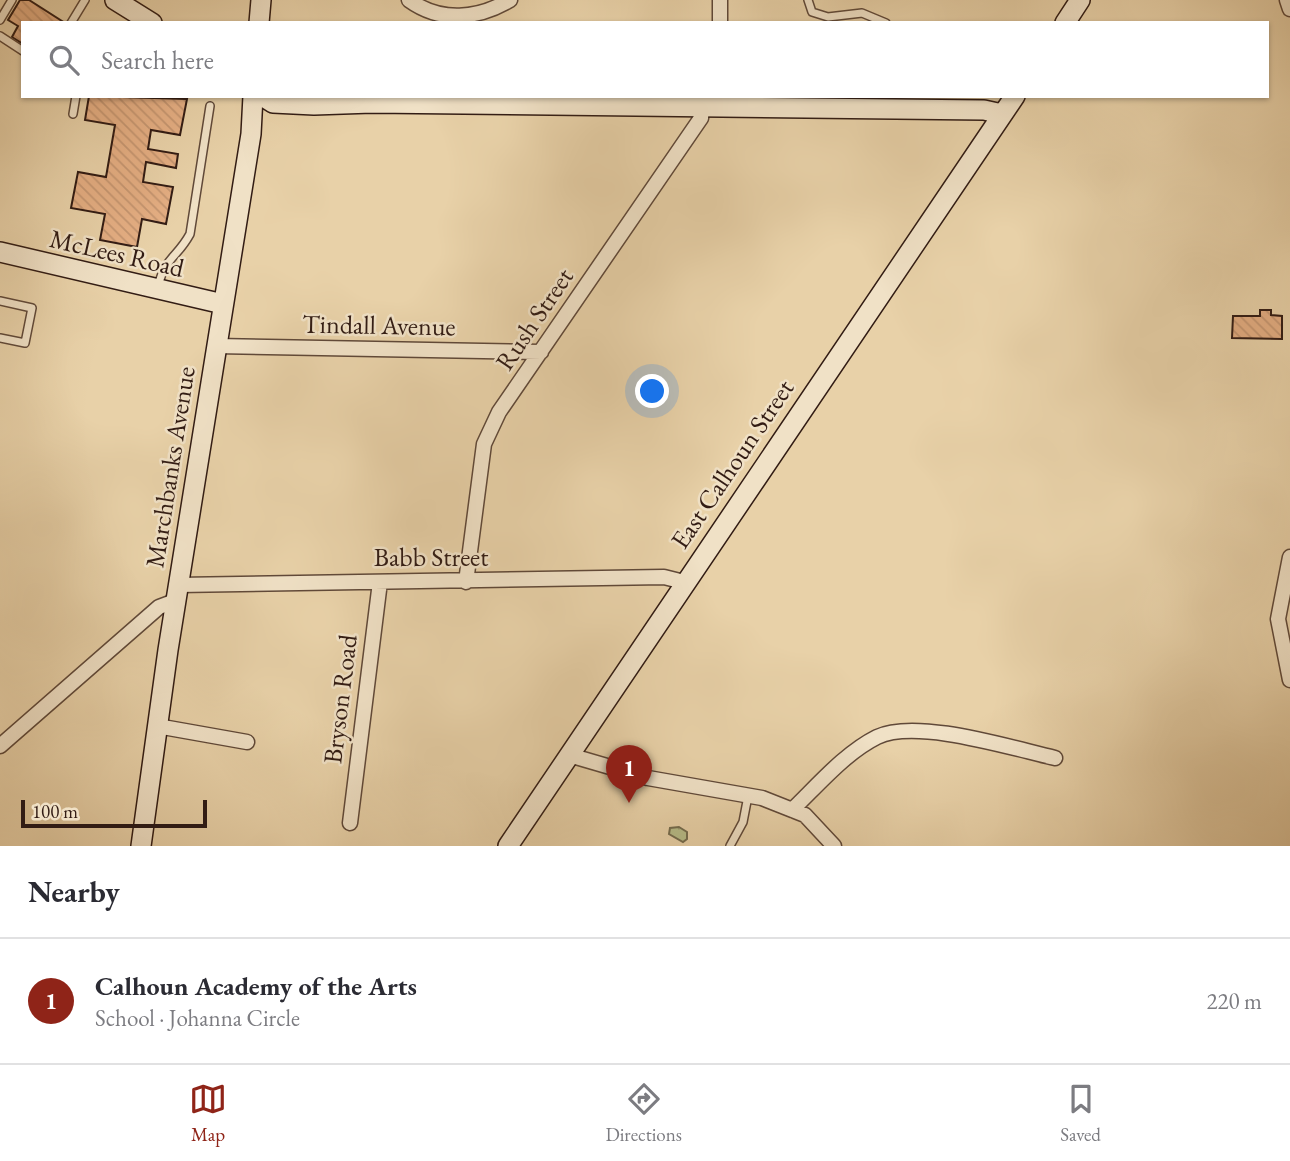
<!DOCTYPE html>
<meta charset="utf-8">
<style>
:root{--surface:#fff;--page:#f2f2f3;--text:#2b2b33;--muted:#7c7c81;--line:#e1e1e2;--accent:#8f2418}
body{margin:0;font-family:"EB Garamond",serif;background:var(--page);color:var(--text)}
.scale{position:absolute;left:21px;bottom:18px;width:186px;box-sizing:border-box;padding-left:7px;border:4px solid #321c14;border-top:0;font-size:19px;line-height:24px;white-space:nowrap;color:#321c14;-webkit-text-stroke:5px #f0e1c6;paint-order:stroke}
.you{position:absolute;left:653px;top:392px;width:24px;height:24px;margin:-18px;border:5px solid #fff;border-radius:50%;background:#1a73e8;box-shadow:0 0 0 10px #1a73e833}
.badge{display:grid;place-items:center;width:46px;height:46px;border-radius:50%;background:var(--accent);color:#fff;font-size:23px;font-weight:700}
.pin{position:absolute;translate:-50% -58px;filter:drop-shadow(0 2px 4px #0008)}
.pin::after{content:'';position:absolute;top:37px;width:24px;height:21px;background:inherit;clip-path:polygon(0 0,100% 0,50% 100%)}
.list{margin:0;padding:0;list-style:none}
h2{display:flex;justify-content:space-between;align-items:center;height:91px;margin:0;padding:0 28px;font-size:30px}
h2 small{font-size:23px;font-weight:400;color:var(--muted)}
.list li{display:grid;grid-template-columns:46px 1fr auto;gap:21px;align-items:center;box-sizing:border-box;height:126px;padding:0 28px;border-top:2px solid var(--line)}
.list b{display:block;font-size:26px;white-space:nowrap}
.list p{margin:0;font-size:23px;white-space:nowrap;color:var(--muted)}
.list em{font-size:23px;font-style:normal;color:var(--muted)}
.icon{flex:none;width:38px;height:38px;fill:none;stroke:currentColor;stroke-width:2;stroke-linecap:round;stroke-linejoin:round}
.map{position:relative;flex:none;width:1290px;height:846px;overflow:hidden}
.search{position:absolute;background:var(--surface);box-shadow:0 2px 5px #0004;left:21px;right:21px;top:21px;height:77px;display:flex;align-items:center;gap:18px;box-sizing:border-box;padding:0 24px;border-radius:0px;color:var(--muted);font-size:26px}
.sheet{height:217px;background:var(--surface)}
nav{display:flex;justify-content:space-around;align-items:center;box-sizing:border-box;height:98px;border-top:2px solid var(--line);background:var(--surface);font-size:19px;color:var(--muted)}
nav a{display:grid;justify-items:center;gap:4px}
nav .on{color:var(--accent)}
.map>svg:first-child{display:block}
</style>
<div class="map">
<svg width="1290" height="846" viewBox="0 0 1290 846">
<defs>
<pattern id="forest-crowns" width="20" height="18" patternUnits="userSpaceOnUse" patternTransform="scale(1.75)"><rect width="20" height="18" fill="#b6bc88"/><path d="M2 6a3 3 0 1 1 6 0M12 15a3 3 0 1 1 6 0" fill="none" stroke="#9da174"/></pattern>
<pattern id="building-back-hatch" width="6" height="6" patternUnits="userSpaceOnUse" patternTransform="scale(1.75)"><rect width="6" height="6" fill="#e4ae83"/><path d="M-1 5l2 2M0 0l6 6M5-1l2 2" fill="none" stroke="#c49570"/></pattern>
</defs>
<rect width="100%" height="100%" fill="#e8d1a8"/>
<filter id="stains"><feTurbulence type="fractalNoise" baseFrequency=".00286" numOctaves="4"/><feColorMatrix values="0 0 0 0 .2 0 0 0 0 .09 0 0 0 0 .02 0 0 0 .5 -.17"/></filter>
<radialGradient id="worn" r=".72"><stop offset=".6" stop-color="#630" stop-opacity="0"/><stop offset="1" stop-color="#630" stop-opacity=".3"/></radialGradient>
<path fill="url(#forest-crowns)" stroke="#746c4e" stroke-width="2" d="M679,827L687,832V839L683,842L669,834L670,828Z"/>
<path fill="url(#building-back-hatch)" stroke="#321c14" stroke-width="2" d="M20,0H29L65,23H23V44L12,37L18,26L8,20Z
M89,96L187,99L180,135L151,130L148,149L178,154L176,168L146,162L143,182L173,187L166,224L142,219L137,247L100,240L105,214L71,208L78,172L106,177L115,125L85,120Z
M1260,310H1271V315L1282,316V339L1232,338L1233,316H1260Z"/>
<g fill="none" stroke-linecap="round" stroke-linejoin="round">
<defs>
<path id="lane" d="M808,0L812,12L828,17L862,13L886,23
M0,20L12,0
M71,23L85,0
M0,36L23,51
M73,114L76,96
M158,286C166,256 177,258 190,234L210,106
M0,301L32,308L25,343L0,338
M730,846L743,822L748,796"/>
<path id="street" d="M409,0C441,23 478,19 510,0
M1287,0L1290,9
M720,23V0
M216,346L541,352
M1290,557L1278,619L1290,680
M466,582L484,444L499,412L701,118L702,107
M178,585L664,577L684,582
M157,726L247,742
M0,746L159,607L175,601
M569,755L648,778L762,798L805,815L834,846
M792,810C818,785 845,753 877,737C916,718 1011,748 1055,758
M350,823L380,582"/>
<path id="secondary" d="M115,0L152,23
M259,23L261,0
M1065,23L1080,0
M262,96L273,103L314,105L372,103L984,110L1002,114
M0,252L223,304
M141,846L168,650L251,134L253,96
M508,846L1015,96"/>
</defs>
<use href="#lane" stroke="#604939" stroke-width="10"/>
<use href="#street" stroke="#604939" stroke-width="17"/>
<use href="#secondary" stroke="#321c14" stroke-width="22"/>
<use href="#lane" stroke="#f0e1c6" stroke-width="7"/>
<use href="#street" stroke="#f0e1c6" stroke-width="14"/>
<use href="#secondary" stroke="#f0e1c6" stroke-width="19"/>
</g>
<g text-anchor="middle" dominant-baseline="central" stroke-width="5" stroke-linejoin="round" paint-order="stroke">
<g font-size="26" fill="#321c14" stroke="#f0e1c6">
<text transform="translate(117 253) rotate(13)">McLees Road</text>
<text transform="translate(534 319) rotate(-56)">Rush Street</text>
<text transform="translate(379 325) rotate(1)">Tindall Avenue</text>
<text transform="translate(732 464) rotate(-56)">East Calhoun Street</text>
<text transform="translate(170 467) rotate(-81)">Marchbanks Avenue</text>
<text x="431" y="557">Babb Street</text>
<text transform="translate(340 699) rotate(-83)">Bryson Road</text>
</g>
</g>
<rect width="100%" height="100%" filter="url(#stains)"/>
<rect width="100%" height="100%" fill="url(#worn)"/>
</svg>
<div class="scale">100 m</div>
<div class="you"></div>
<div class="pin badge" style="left:629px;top:803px">1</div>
<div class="search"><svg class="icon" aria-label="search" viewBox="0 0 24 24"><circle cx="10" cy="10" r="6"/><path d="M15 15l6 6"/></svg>Search here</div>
</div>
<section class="sheet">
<h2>Nearby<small></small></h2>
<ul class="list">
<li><span class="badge">1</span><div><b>Calhoun Academy of the Arts</b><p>School · Johanna Circle</p></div><em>220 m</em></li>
</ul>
</section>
<nav>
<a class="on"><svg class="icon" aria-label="map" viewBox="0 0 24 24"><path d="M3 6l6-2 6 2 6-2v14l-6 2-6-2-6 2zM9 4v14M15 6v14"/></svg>Map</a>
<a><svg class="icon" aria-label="directions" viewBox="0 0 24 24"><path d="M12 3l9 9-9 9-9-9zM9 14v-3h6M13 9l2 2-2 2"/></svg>Directions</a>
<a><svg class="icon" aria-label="saved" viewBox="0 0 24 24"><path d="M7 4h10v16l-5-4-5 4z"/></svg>Saved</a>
</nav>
